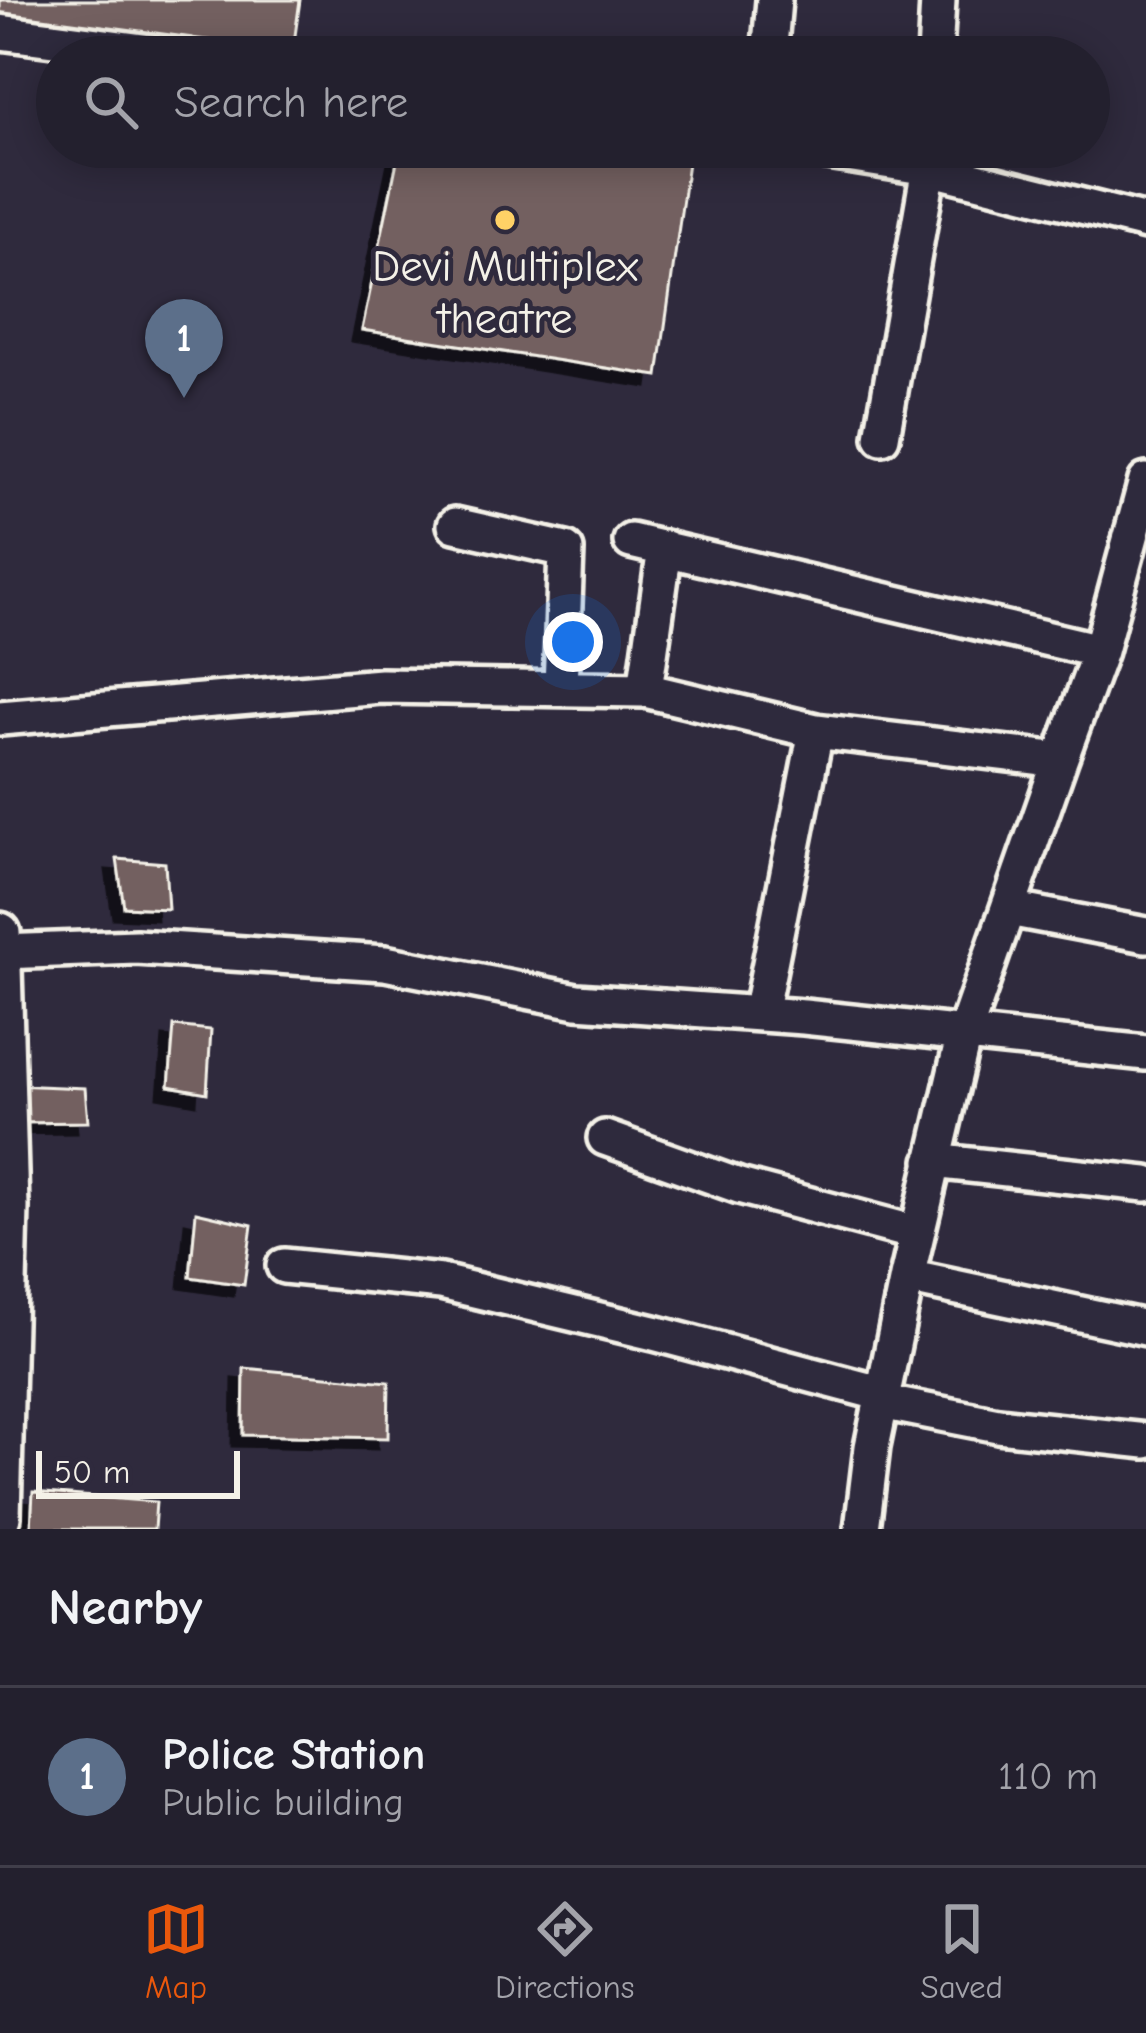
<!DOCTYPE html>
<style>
:root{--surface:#23202e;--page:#2f2d3a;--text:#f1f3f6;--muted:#a3a3aa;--line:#403e4a;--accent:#ea580c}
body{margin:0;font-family:"Comic Neue",sans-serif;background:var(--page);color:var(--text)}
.scale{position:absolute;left:36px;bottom:30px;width:204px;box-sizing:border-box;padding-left:12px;border:6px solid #f4f1e8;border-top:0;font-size:33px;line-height:42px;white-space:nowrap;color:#f4f1e8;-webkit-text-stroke:9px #2f2a3d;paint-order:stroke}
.you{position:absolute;left:573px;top:642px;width:42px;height:42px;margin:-30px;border:9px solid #fff;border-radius:50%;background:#1a73e8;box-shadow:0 0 0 18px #1a73e833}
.badge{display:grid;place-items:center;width:78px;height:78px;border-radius:50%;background:var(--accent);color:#fff;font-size:39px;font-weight:700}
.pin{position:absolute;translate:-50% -99px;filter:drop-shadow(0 3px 6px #0008)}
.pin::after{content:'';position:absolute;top:63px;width:42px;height:36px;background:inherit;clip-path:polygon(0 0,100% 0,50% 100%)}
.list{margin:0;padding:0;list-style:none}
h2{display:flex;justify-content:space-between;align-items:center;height:156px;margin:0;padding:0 48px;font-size:51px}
h2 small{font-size:39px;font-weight:400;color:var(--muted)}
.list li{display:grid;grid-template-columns:78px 1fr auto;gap:36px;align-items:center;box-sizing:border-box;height:180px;padding:0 48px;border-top:3px solid var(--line)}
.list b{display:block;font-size:45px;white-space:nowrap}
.list p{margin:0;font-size:39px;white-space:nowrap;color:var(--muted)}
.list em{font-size:39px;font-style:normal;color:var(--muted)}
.icon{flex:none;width:66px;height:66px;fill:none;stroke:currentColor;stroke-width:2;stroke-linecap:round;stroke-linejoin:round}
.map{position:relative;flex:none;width:1146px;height:1529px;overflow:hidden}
.search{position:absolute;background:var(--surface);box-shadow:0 6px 30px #0003;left:36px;right:36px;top:36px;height:132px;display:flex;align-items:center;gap:30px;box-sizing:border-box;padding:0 42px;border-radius:66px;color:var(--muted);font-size:45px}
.sheet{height:336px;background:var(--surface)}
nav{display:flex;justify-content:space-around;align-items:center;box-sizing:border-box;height:168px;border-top:3px solid var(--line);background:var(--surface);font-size:33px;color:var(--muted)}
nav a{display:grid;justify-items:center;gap:6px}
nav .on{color:var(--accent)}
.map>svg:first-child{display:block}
</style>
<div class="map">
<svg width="1146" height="1529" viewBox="0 0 1146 1529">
<defs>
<filter id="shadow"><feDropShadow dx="-11" dy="11" stdDeviation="0" flood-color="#0009"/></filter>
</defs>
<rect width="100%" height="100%" fill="#2f2a3d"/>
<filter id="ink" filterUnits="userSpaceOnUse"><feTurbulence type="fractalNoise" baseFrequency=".00833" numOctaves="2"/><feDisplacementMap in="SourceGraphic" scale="24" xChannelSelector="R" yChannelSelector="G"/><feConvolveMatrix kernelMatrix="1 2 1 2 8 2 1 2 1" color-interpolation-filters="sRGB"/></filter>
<g filter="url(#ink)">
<path fill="#736060" stroke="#f4f1e8" stroke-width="3" filter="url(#shadow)" d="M0,0H300L293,50L0,16Z
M400,147H636L689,155L658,376L362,330Z
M117,859L165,863L168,909L124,907Z
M174,1026L211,1030L207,1093L169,1086Z
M12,1085L85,1088L88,1122L14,1123Z
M196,1212L252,1225L244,1285L190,1277Z
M244,1368L389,1382L388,1438L243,1435Z
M33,1492L156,1502L154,1529H31Z"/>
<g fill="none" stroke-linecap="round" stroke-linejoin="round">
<defs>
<path id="minor" d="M0,32L189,57
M769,57L774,0
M935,57L938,0
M797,147L929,168L930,147
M882,437L929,168L1146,222
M455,525L566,550L561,688
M631,541L1100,651
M645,690L665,548
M0,718L381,686L645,690L816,731L1060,760L1100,651L1146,481
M1009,909L1146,935
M2,952L136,947L385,963L577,1001L804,1017L1146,1053
M760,1014L816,731
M605,1138L739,1186L916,1233
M933,1161L1146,1184
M284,1266L441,1282L654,1333L883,1394
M907,1277L1146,1328
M881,1402L998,1425L1146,1441
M862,1529L872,1447L907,1277L964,1034L1060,760"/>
<path id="major" d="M0,933L8,1207L0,1517"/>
</defs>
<use href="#minor" stroke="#f4f1e8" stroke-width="42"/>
<use href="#major" stroke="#f4f1e8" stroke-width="48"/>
<use href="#minor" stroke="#2f2a3d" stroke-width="33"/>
<use href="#major" stroke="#2f2a3d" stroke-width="39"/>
</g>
</g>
<circle fill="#ffd166" stroke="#2f2a3d" stroke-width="4.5" cx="505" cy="220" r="12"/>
<g text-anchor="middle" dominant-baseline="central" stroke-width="10" stroke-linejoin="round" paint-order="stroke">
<g font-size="45" fill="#f4f1e8" stroke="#2f2a3d">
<text x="505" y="266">Devi Multiplex<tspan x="505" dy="52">theatre</tspan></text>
</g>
</g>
</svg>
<div class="scale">50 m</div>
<div class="you"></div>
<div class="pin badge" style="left:184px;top:398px;background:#5c6f8a">1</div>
<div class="search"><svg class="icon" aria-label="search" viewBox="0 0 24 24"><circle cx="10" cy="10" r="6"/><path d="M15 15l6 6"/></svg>Search here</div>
</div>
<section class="sheet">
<h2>Nearby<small></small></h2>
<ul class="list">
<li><span class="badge" style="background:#5c6f8a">1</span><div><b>Police Station</b><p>Public building</p></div><em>110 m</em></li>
</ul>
</section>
<nav>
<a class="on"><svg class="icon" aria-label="map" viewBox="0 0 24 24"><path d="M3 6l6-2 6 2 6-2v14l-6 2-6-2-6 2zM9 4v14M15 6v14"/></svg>Map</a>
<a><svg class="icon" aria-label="directions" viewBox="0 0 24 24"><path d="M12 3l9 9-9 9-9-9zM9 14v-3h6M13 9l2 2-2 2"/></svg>Directions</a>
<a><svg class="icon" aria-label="saved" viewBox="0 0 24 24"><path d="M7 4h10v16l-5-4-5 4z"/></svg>Saved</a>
</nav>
